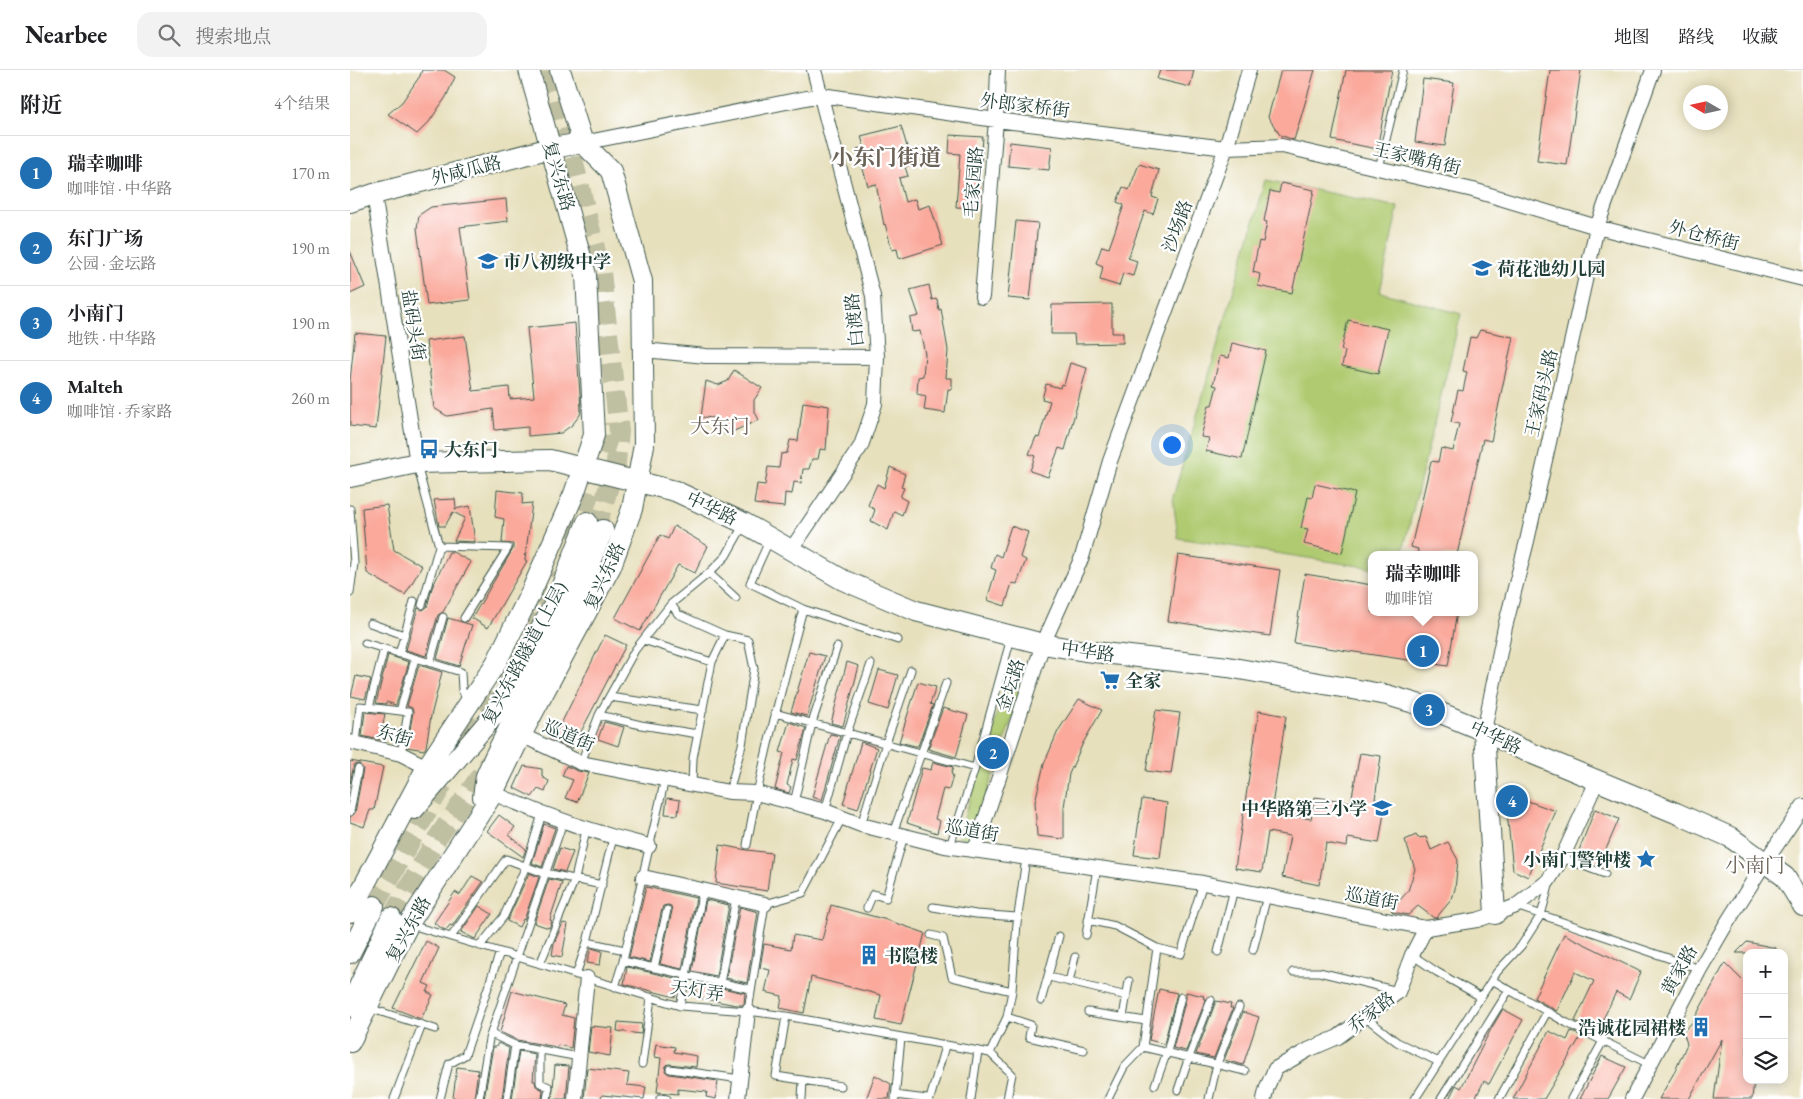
<!DOCTYPE html>
<html lang="zh">
<meta charset="utf-8">
<style>
:root{--surface:#fff;--page:#f2f2f2;--text:#202124;--muted:#757577;--line:#e0e0e0;--accent:#1f6fb2}
body{margin:0;font-family:"EB Garamond","Noto Serif SC",serif;background:var(--page);color:var(--text)}
.controls{position:absolute;right:15px;bottom:15px;display:grid;overflow:hidden;border-radius:10px;box-shadow:0 2px 12px #0003}
.controls button{width:45px;height:45px;display:grid;place-items:center;padding:0;border:0;border-bottom:1px solid var(--line);background:var(--surface);color:var(--text);font:25px sans-serif}
.compass{position:absolute;left:1333px;top:15px;width:45px;height:45px;border-radius:50%;background:var(--surface);box-shadow:0 2px 12px #0003;rotate:279deg}
.you{position:absolute;left:821px;top:374px;width:18px;height:18px;margin:-12px;border:4px solid #fff;border-radius:50%;background:#1a73e8;box-shadow:0 0 0 8px #1a73e833}
.badge{display:grid;place-items:center;width:32px;height:32px;border-radius:50%;background:var(--accent);color:#fff;font-size:16px;font-weight:700}
.pin{position:absolute;translate:-50% -50%;border:2px solid #fff;box-shadow:0 1px 5px #0006}
.popup{position:absolute;left:1018px;top:481px;width:110px;height:65px;box-sizing:border-box;display:grid;place-content:center;border-radius:10px;background:var(--surface);filter:drop-shadow(0 1px 4px #0005);font-size:16px;white-space:nowrap;color:var(--muted)}
.popup b{font-size:19px;color:var(--text)}
.popup::after{content:'';position:absolute;left:50%;top:100%;margin-left:-10px;border:10px solid transparent;border-top-color:var(--surface)}
.list{margin:0;padding:0;list-style:none}
h2{display:flex;justify-content:space-between;align-items:center;height:65px;margin:0;padding:0 20px;font-size:21px}
h2 small{font-size:16px;font-weight:400;color:var(--muted)}
.list li{display:grid;grid-template-columns:32px 1fr auto;gap:15px;align-items:center;box-sizing:border-box;height:75px;padding:0 20px;border-top:1px solid var(--line)}
.list b{display:block;font-size:19px;white-space:nowrap}
.list p{margin:0;font-size:16px;white-space:nowrap;color:var(--muted)}
.list em{font-size:16px;font-style:normal;color:var(--muted)}
.icon{flex:none;width:28px;height:28px;fill:none;stroke:currentColor;stroke-width:2;stroke-linecap:round;stroke-linejoin:round}
.map{position:relative;flex:none;width:1453px;height:1029px;overflow:hidden}
header{display:flex;align-items:center;gap:30px;box-sizing:border-box;height:70px;padding:0 25px;background:var(--surface);border-bottom:1px solid var(--line)}
header strong{font-size:24px}
nav{display:flex;gap:28px;margin-inline-start:auto;font-size:18px}
.search{width:350px;height:45px;background:var(--page);display:flex;align-items:center;gap:12px;box-sizing:border-box;padding:0 18px;border-radius:15px;color:var(--muted);font-size:19px}
main{display:flex}
aside{flex:1;background:var(--surface)}
.map>svg:first-child{display:block}
</style>
<header>
<strong>Nearbee</strong>
<div class="search"><svg class="icon" aria-label="search" viewBox="0 0 24 24"><circle cx="10" cy="10" r="6"/><path d="M15 15l6 6"/></svg>搜索地点</div>
<nav><a>地图</a><a>路线</a><a>收藏</a></nav>
</header>
<main>
<aside>
<h2>附近<small>4个结果</small></h2>
<ul class="list">
<li><span class="badge">1</span><div><b>瑞幸咖啡</b><p>咖啡馆 · 中华路</p></div><em>170 m</em></li>
<li><span class="badge">2</span><div><b>东门广场</b><p>公园 · 金坛路</p></div><em>190 m</em></li>
<li><span class="badge">3</span><div><b>小南门</b><p>地铁 · 中华路</p></div><em>190 m</em></li>
<li><span class="badge">4</span><div><b>Malteh</b><p>咖啡馆 · 乔家路</p></div><em>260 m</em></li>
</ul>
</aside>
<div class="map">
<svg width="1453" height="1029" viewBox="0 0 1453 1029">
<rect width="100%" height="100%" fill="#fff"/>
<filter id="ink" filterUnits="userSpaceOnUse"><feTurbulence type="fractalNoise" baseFrequency=".02" numOctaves="2"/><feDisplacementMap in="SourceGraphic" scale="10" xChannelSelector="R" yChannelSelector="G"/><feConvolveMatrix kernelMatrix="1 2 1 2 8 2 1 2 1" color-interpolation-filters="sRGB"/></filter>
<filter id="wash" filterUnits="userSpaceOnUse"><feTurbulence type="fractalNoise" baseFrequency=".0096" numOctaves="4" result="noise"/><feDisplacementMap in="SourceGraphic" scale="20" xChannelSelector="R" yChannelSelector="G"/><feGaussianBlur stdDeviation="1.12" result="paint"/><feColorMatrix in="noise" values="0 0 0 0 0 0 0 0 0 0 0 0 0 0 0 0 0 1.4 0 .05"/><feComposite in="paint" operator="in"/></filter>
<g filter="url(#wash)">
<rect width="100%" height="100%" fill="#e7e0bd"/>
<path fill="#afca70" stroke="#678452" d="M916,110L1048,137L1030,222L1111,244L1052,485H1022V498L828,468L823,427Z
M660,602L676,606L621,771L608,767Z"/>
<g id="blocks">
<path fill="#faa99b" d="M72,0H94L105,7L96,27L79,52L67,64L38,44L52,32L70,6Z
M810,0H844L840,17L807,9Z
M931,0H965L944,70L930,65L918,47Z
M996,0H1042L1027,79L982,70Z
M1200,0H1231L1217,95L1187,91Z
M1073,9L1104,13L1095,76L1065,72Z
M551,56L562,94L555,97L558,106L549,108L555,132L565,129L568,139L580,135L593,175L549,189L547,179L542,180L535,154L534,155L526,114L518,116L507,79L514,77L511,66Z
M600,65L633,67L628,138L606,137L610,84L599,83Z
M660,72L702,77L699,100L658,96Z
M789,94L809,100L802,127L808,129L803,144L795,141L778,188L787,191L783,206L773,203L769,216L750,210L753,196L746,193L752,176L759,178L774,135L767,132L773,117L779,120Z
M931,113L964,120L942,223L908,216L910,204L903,202L909,171L913,172L917,152L914,151L920,121L929,123Z
M156,129L158,151L110,157L120,230L77,235L67,158L69,145L81,137Z
M666,151L688,153L680,230L658,228Z
M0,181L15,217L0,224Z
M579,215L582,230L587,229L589,240L591,239L598,280L596,308H602V320L598,319L595,343L574,340L576,326L567,324L568,307L573,306L575,284L570,261L562,262L560,248L569,246L560,220Z
M762,234V263H773V273L725,274L724,264H701L702,235Z
M998,250L1038,259L1028,304L992,296L995,281L991,280Z
M225,253L231,339L230,345L222,355L211,363L178,366V357L145,360L143,339L97,346L84,338L76,271L115,266L123,321L159,317L160,329L184,327L177,258Z
M1130,260L1163,267L1141,371L1133,369L1107,485H1067L1068,479L1061,477L1081,391L1088,392L1091,378L1103,381L1109,354L1101,352L1108,320L1113,321L1117,302L1113,301L1120,267L1126,268Z
M5,263L36,266L26,359L0,356V311Z
M882,273L916,281L892,389L856,381L859,368L851,367L859,335H862L867,316L863,315L870,286L879,288Z
M720,293L737,298L715,380L709,378L698,407L680,401L685,386L679,384L686,367L689,368L700,331L692,329L696,314L710,318L711,314L714,315Z
M384,300L412,318L404,330V340L409,350L375,365L372,354L364,348L351,347L356,311L368,315L378,311Z
M453,332L479,336L476,380L470,379L468,389H462L459,399H453L451,413L444,412L442,424L435,423L434,437L404,434L407,414L415,415L418,397L429,398L431,384L437,383L440,370L448,371Z
M540,397L555,404L551,417L554,418L550,427L557,431L552,445L544,441L538,460L521,451L525,440L518,435L527,414L534,418Z
M965,414L1005,423L992,483L954,474L958,459L951,458L958,427L962,428Z
M147,420L173,423L172,434L182,433L175,490L177,491L138,558L122,548L163,479V474L152,473L154,449L145,447Z
M105,429L106,437L105,439L120,436L125,472L104,471L115,448L103,442L95,456H89L84,430Z
M37,435L44,480L72,496L55,525L17,503L12,438Z
M324,456L358,476L345,503L328,495L290,561L265,548L310,465L318,469Z
M661,456L678,462L670,487L676,490L667,514L662,513L655,536L637,530L646,500L641,498L645,484L651,487Z
M99,482H103L121,492L93,542L88,545L76,586L56,580L68,538L73,540L77,537L82,518Z
M828,485L930,500L920,566L818,551Z
M955,504L1022,515V542H1107L1098,596L944,573Z
M98,548L122,555L109,596L87,589Z
M255,565L276,575L222,679L203,670Z
M459,582L475,586L457,646L441,642Z
M38,585L59,592L46,635L36,632V634L26,633Z
M497,592L509,596L493,656L481,653Z
M69,595L92,602L81,646L76,677L74,680L57,677L63,642L62,638L57,636Z
M529,600L548,605L538,640L519,634Z
M6,606L21,609L15,629L1,626Z
M568,612L586,617L580,634L583,635L568,676H565L549,672Z
M729,629L752,640L733,673L719,704L714,737V769L687,766L685,732L694,694L708,661Z
M593,638L618,645L606,687L578,679Z
M806,640L830,643L821,704L796,701Z
M909,641L936,646L921,742L961,749L965,727L1001,732L1010,683L1031,686L1025,729L1036,731L1029,773L998,768L997,777L976,773L969,815L932,807L940,766L918,762L912,802L885,798Z
M15,642L35,644L30,670L12,666Z
M254,652L274,657L268,676L248,669Z
M439,652L456,658L447,690L443,689L437,715L441,717L439,723L425,719L434,683L430,682Z
M480,664L490,666L472,730L462,727Z
M511,672L527,678L508,739L493,734Z
M0,691L33,697L24,740H20L14,757L0,752V747L5,743L13,699L9,694L4,695L0,713Z
M583,692L603,697L601,704L603,705L599,720L593,719L585,749L590,751L587,763L557,753L572,698L581,700Z
M174,696L192,699V707L199,711L195,722L188,719L182,727L164,718Z
M216,696L228,701L239,703L227,732L215,728L223,710L212,706Z
M1155,723L1206,741L1178,807L1163,800Z
M317,728L330,730L328,745L315,744Z
M792,729L817,733L810,788L784,785Z
M1245,739L1269,749L1251,791L1228,783Z
M149,745L165,757L159,765L176,779L173,787L137,761Z
M194,754L205,758L192,797L182,793Z
M1066,765L1068,768L1076,767L1081,780L1098,772L1108,790L1105,819L1102,829L1086,848H1084L1068,836L1058,845L1043,842L1041,840L1058,821L1065,799L1055,770Z
M370,775L397,780L422,783L417,821L366,813Z
M210,778L223,782L215,802L203,799Z
M179,803L189,807L174,850L173,849L169,857L157,851Z
M122,806L133,812L102,856L100,855L96,860L93,859L84,853L105,822L110,825Z
M199,809L212,812V813L203,840L200,850L202,851L199,858L184,853Z
M296,817L346,828L332,899L310,894L322,841L321,836L318,835L313,836L312,839L300,892L279,887Z
M356,830L379,835L366,906L342,901Z
M481,835L537,850L575,863L551,955L526,950L531,925L461,907L454,943L430,938L432,926L415,922L420,900L410,898L414,874L441,879L443,865L472,870Z
M129,836L142,844L125,869L111,862Z
M390,837L408,842L397,913L376,908Z
M213,853L218,854L212,887L202,885L204,873Z
M1214,864L1291,902L1279,929L1266,922L1247,962L1225,951L1244,911L1225,902L1207,941L1184,928Z
M76,871L89,878L73,913L80,916L77,922L83,925L71,949L43,938Z
M1397,872L1426,878V883H1386Z
M241,878L252,881L250,895L237,893Z
M1375,893L1397,915V1010H1404L1402,1029H1364L1372,969L1339,1029H1309L1325,1001L1337,974L1333,961L1342,953Z
M277,897L329,909L325,927L274,914Z
M348,913L395,923L394,934L392,935H386L345,927Z
M809,919L827,923L814,974L799,970Z
M162,921L215,935L212,945L224,948L221,978L208,975L207,977L167,970L150,962Z
M836,922L854,926L853,928L856,929L836,981L823,978L836,928Z
M866,931L881,934L880,938H883L864,988L846,984Z
M1153,939L1173,950L1139,1014L1134,1011L1126,1027L1129,1029H1099L1106,1015L1111,1018L1141,959Z
M893,942L909,947L893,995L874,990Z
M268,952L292,954L291,964L267,961Z
M241,956L263,958L260,986L238,982Z
M1199,961L1217,970L1221,961L1231,966L1194,1029H1163Z
M148,973L159,978L152,1029H134L143,977H146Z
M306,974L325,977L324,982L347,986L346,997L318,994L316,996L315,1001L319,1004L368,1011L366,1029L356,1027L357,1022L328,1019V1024L307,1022L311,988L304,987Z
M169,981L185,984L183,1011H185L186,1016L193,1020L192,1029H162Z
M1252,986L1276,997L1258,1029H1230Z
M205,995L219,996L216,1029H202Z
M107,997L128,1000L124,1029L103,1028Z
M237,998L279,1003L277,1015L296,1017L294,1029L252,1025L251,1029H234Z
M525,1005L541,1014L539,1029H516Z"/>
</g>
</g>
<g filter="url(#ink)">
<use href="#blocks" fill-opacity="0" stroke="#3d5549" stroke-width="1"/>
<g fill="none" stroke-linecap="round" stroke-linejoin="round">
<path stroke="#bfbfa2" stroke-width="20" stroke-dasharray="20 10" stroke-linecap="butt" d="M200,0L206,21L251,202L269,361L266,393L240,478
M224,469L258,368L257,353
M119,667L209,504
M24,836L95,710
M41,848L86,770L140,692"/>
<defs>
<path id="lane" d="M1029,98L1053,0
M67,395L89,476L72,535
M0,439L4,493L0,523
M420,469L400,513L453,539L548,570
M89,476L158,478L114,548
M359,503L386,528
M321,534L328,544L375,565L398,570L404,599L392,675L379,722
M20,553L54,565
M293,570L362,592
M15,573L111,602L112,620L117,631
M49,584L64,531
M80,593L93,547
M259,627L353,640
M19,637L34,579
M50,641L65,589
M425,643L625,698
M249,645L291,655L348,664
M6,674L10,636L58,642L51,684
M231,693L249,645L285,580L321,534L359,503L376,486L394,454
M342,715L343,688L362,592L375,565
M444,733L462,653L487,577
M475,741L497,663L521,594
M0,742L8,699
M511,755L536,673L561,600
M543,763L596,613
M397,775C411,695 432,617 453,539
M600,776L625,698L661,568
M1212,788L1255,804
M1166,836L1350,899
M583,837L626,844L667,847
M517,838L523,824L536,828L554,766
M738,850L765,856L807,878
M61,855L330,936L398,941L436,946L640,983L662,1004L657,1029
M581,865L593,868L602,907L662,921
M736,865L747,798
M101,867L156,789L191,802L252,815
M237,872L275,880
M130,876L154,846L176,796L192,744
M903,880L917,826
M868,882L884,819
M1062,885L1087,902L1131,927
M273,891L400,919
M190,894L225,809L236,760
M304,898L317,840
M943,902H969L1048,921
M226,905L237,872L263,768
M699,907L777,926
M1142,910L1217,953L1299,994
M719,912L725,887
M370,913L386,828
M265,917L273,891L315,709
M691,931L709,866
M330,936L353,820
M19,938L85,959
M398,941L415,834L453,823L492,748
M738,942L796,951
M436,946L426,1006L491,1016
M657,947L681,955L679,967L734,980
M773,947L779,911
M1015,947L1047,972L1089,992
M141,964L165,975L229,987
M793,977L895,1001
M190,980V1013L199,1017L197,1029
M640,983L657,947L662,921L667,853L676,788
M292,994L301,928
M320,999L390,1009
M805,1015L817,982L831,927
M828,1020L839,987L861,930
M545,1025L577,1029
M310,1028L317,1029
M44,1029L72,955
M90,1029L99,994L115,985L150,882
M129,1029L139,969L213,752
M157,1029L165,975
M452,1029L453,1010
M545,1029L551,968
M580,1029L595,976
M621,1029L628,981
M758,1029L774,997L793,977L807,878L831,884L853,813
M859,1029L867,994L889,937
M1065,1029L1147,902L1171,876L1191,845L1200,812
M1091,1029L1159,920
M1149,1029L1197,942
M1221,1029L1253,971"/>
<path id="street" d="M233,73L471,25L646,50L876,78L932,76L1123,120L1247,157L1453,209
M24,124L67,393
M632,227L646,50L648,0
M294,280L356,286L527,287
M441,480L511,376L525,334L527,287L523,226L464,0
M1134,661L1155,557L1177,471L1247,157L1303,0
M171,665L231,693L379,722L406,723L475,741L511,755L595,776L853,813L1076,858
M0,672L51,684L77,697
M143,723C195,746 244,763 299,776
M625,780L693,574L732,487L760,391L876,78L899,0
M293,807L415,834
M225,1029L237,908
M388,1029L398,941
M914,1029L917,1017L925,999L958,980L988,967L1048,922L1062,885L1076,858L1127,850L1145,844L1166,836L1198,811L1212,788L1247,711
M1282,1029L1350,899L1375,856L1415,792L1453,736"/>
<path id="secondary" d="M0,132L24,124L201,78L233,73
M0,407L67,393L200,390L325,421L394,453L493,510L566,541L693,574L735,581L878,597L1037,625L1074,636L1134,661L1171,679L1326,743L1380,767L1435,807L1453,836
M1134,661L1145,844
M133,727L136,706L144,688L227,524L253,460
M64,739L145,644L205,533L237,452
M0,842L77,697L146,593L182,520L224,424L244,365L236,205L179,0
M0,883L24,836
M0,936L41,848
M0,972L58,855L143,723L171,665L261,496L282,439L294,375L292,211L261,101L233,73L210,0"/>
</defs>
<use href="#lane" stroke="#3d5549" stroke-width="9"/>
<use href="#street" stroke="#3d5549" stroke-width="16"/>
<use href="#secondary" stroke="#3d5549" stroke-width="22"/>
<use href="#lane" stroke="#fff" stroke-width="7"/>
<use href="#street" stroke="#fff" stroke-width="14"/>
<use href="#secondary" stroke="#fff" stroke-width="20"/>
</g>
</g>
<defs>
<symbol id="school-bare" viewBox="-9 -9 18 18"><path d="M0-5L7-2L0 1L-7-2ZM-4 1L0 2.5L4 1V4Q0 6-4 4Z" fill="#1f6fb2" stroke="#fff" stroke-width="2.5" paint-order="stroke"/></symbol>
<symbol id="bus-bare" viewBox="-9 -9 18 18"><path d="M-5-6H5V4H4V6H2V4H-2V6H-4V4H-5ZM-3.5-4V0h7V-4ZM-3.5 1.2v1.5H-2V1.2ZM2 1.2v1.5H3.5V1.2Z" fill="#1f6fb2" stroke="#fff" stroke-width="2.5" paint-order="stroke"/></symbol>
<symbol id="supermarket-bare" viewBox="-9 -9 18 18"><path d="M-6-5.5h2.5l.6 2H6L4.5 2H-2.5L-4.4-4H-6ZM-1.5 3.2a1.3 1.3 0 1 0 .1 0ZM3 3.2a1.3 1.3 0 1 0 .1 0Z" fill="#1f6fb2" stroke="#fff" stroke-width="2.5" paint-order="stroke"/></symbol>
<symbol id="sight-bare" viewBox="-9 -9 18 18"><path d="M0-6L1.8-2.2L6-1.7L2.9 1.2L3.7 5.4L0 3.3L-3.7 5.4L-2.9 1.2L-6-1.7L-1.8-2.2Z" fill="#1f6fb2" stroke="#fff" stroke-width="2.5" paint-order="stroke"/></symbol>
<symbol id="building-bare" viewBox="-9 -9 18 18"><path d="M-4-6H4V6H1V3H-1V6H-4ZM-2.5-4.3h1.7v1.8h-1.7ZM.8-4.3h1.7v1.8H.8ZM-2.5-1h1.7V.8h-1.7ZM.8-1h1.7V.8H.8Z" fill="#1f6fb2" stroke="#fff" stroke-width="2.5" paint-order="stroke"/></symbol>
</defs>
<g fill-rule="evenodd">
<use href="#school-bare" x="124" y="177" width="28" height="28"/>
<use href="#school-bare" x="1118" y="184" width="28" height="28"/>
<use href="#bus-bare" x="65" y="365" width="28" height="28"/>
<use href="#supermarket-bare" x="746" y="596" width="28" height="28"/>
<use href="#school-bare" x="1018" y="724" width="28" height="28"/>
<use href="#sight-bare" x="1282" y="775" width="28" height="28"/>
<use href="#building-bare" x="505" y="871" width="28" height="28"/>
<use href="#building-bare" x="1337" y="943" width="28" height="28"/>
</g>
<g text-anchor="middle" dominant-baseline="central" stroke-width="4.5" stroke-linejoin="round" paint-order="stroke">
<g font-size="18" fill="#1f3d34" stroke="#fff">
<text transform="translate(675 35) rotate(7)">外郎家桥街</text>
<text transform="translate(1067 88) rotate(13)">王家嘴角街</text>
<text transform="translate(116 100) rotate(-14)">外咸瓜路</text>
<text transform="translate(209 106) rotate(74)">复兴东路</text>
<text transform="translate(623 112) rotate(-85)">毛家园路</text>
<text transform="translate(827 156) rotate(-70)">沙场路</text>
<text transform="translate(1354 165) rotate(14)">外仓桥街</text>
<text transform="translate(504 250) rotate(-96)">白渡路</text>
<text transform="translate(64 255) rotate(81)">盐码头街</text>
<text transform="translate(1191 323) rotate(-77)">王家码头路</text>
<text transform="translate(362 438) rotate(26)">中华路</text>
<text transform="translate(254 506) rotate(-65)">复兴东路</text>
<text transform="translate(738 581) rotate(8)">中华路</text>
<text transform="translate(174 583) rotate(-62)">复兴东路隧道 (上层)</text>
<text transform="translate(660 615) rotate(-72)">金坛路</text>
<text transform="translate(45 665) rotate(17)">东街</text>
<text transform="translate(219 665) rotate(23)">巡道街</text>
<text transform="translate(1146 667) rotate(25)">中华路</text>
<text transform="translate(622 760) rotate(10)">巡道街</text>
<text transform="translate(1022 828) rotate(11)">巡道街</text>
<text transform="translate(58 859) rotate(-61)">复兴东路</text>
<text transform="translate(1329 900) rotate(-61)">黄家路</text>
<text transform="translate(347 920) rotate(8)">天灯弄</text>
<text transform="translate(1021 942) rotate(-38)">乔家路</text>
</g>
<g font-size="18" font-weight="bold" fill="#1f3d34" stroke="#fff" text-anchor="start">
<text x="153" y="191">市八初级中学</text>
<text x="1147" y="198">荷花池幼儿园</text>
<text x="94" y="379">大东门</text>
<text x="775" y="610">全家</text>
<text x="1017" y="738" text-anchor="end">中华路第三小学</text>
<text x="1281" y="789" text-anchor="end">小南门警钟楼</text>
<text x="534" y="885">书隐楼</text>
<text x="1336" y="957" text-anchor="end">浩诚花园裙楼</text>
</g>
<g font-size="20" fill="#6c6358" stroke="#fff">
<text x="370" y="356">大东门</text>
<text x="1405" y="795">小南门</text>
</g>
<g font-size="22" font-weight="bold" fill="#6c6358" stroke="#fff">
<text x="536" y="87">小东门街道</text>
</g>
</g>
</svg>
<div class="controls">
<button>+</button>
<button>−</button>
<button><svg class="icon" aria-label="layers" viewBox="0 0 24 24"><path d="M12 4l9 5-9 5-9-5zM3 14l9 5 9-5"/></svg></button>
</div>
<svg class="compass" viewBox="-18 -18 36 36"><path d="M0-13l5 13h-10z" fill="#e53935"/><path d="M0 13l5-13h-10z" fill="#757577"/></svg>
<div class="you"></div>
<div class="pin badge" style="left:1073px;top:581px">1</div>
<div class="popup"><b>瑞幸咖啡</b>咖啡馆</div>
<div class="pin badge" style="left:643px;top:683px">2</div>
<div class="pin badge" style="left:1079px;top:640px">3</div>
<div class="pin badge" style="left:1162px;top:731px">4</div>
</div>
</main>
